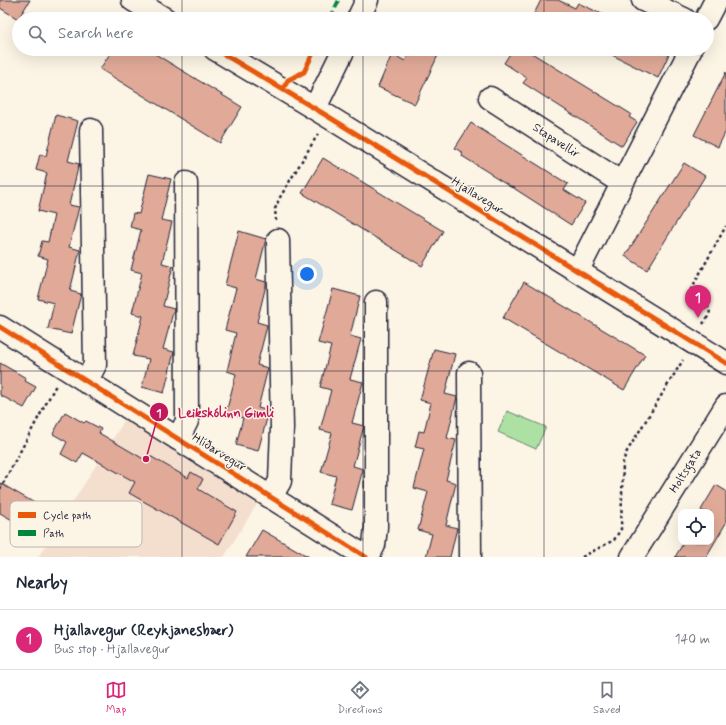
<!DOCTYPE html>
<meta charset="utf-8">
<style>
:root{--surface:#fff;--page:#f2f2f3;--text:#1f2937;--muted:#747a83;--line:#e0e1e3;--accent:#db2777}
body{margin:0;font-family:Mynerve,sans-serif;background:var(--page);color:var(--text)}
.controls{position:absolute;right:12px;bottom:12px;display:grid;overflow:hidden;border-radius:8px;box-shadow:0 4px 16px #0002}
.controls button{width:36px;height:36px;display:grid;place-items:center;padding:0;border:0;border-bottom:1px solid var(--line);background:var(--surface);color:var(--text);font:20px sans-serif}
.you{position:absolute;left:307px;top:274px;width:14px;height:14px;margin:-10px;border:3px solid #fff;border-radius:50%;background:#1a73e8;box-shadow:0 0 0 6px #1a73e833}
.badge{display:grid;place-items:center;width:26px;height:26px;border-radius:50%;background:var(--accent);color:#fff;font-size:13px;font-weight:700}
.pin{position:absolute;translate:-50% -33px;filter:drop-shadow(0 1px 2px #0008)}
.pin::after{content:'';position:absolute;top:21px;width:14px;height:12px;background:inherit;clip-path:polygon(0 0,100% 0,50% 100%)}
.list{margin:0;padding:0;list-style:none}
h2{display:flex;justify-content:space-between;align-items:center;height:52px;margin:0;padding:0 16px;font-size:17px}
h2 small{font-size:13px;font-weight:400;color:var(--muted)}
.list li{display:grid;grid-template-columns:26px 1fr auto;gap:12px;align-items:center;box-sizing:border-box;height:60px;padding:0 16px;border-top:1px solid var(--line)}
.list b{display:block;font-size:15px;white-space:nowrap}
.list p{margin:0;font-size:13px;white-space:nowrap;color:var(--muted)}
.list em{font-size:13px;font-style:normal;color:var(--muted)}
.icon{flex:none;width:22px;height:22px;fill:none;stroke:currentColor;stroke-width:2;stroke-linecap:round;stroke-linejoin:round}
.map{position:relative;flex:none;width:726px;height:557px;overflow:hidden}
.search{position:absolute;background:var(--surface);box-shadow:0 4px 16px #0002;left:12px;right:12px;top:12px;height:44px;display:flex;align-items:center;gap:10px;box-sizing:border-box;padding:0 14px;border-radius:22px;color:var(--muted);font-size:15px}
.sheet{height:112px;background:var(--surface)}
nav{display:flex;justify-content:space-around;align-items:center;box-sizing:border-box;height:56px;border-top:1px solid var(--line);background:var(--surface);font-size:11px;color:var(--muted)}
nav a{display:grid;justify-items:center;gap:2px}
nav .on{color:var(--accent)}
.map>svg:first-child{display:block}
</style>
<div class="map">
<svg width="726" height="557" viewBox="0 0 726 557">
<rect width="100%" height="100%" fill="#fcf5e5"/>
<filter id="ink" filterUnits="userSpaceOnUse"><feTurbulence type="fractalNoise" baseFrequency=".025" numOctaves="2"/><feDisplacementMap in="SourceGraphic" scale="8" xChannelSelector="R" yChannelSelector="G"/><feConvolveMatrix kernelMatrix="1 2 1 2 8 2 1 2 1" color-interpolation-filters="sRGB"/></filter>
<g filter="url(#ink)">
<path fill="#f4dece" d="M126,418L259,501L224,557H38Z"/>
<path fill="#ade1a3" stroke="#68826f" d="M507,411L546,427L536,449L498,432Z"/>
<path fill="#e1aa98" stroke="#22223b" d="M0,0H30L18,19L0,8Z
M541,0H558L575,8L578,3L613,19H545L534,14Z
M113,49H147L242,107L220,143L100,69Z
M411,49H441L415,104L378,87L392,54L405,61Z
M513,49H525L631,114L629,117L637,122L622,146L523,83L527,78L504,63Z
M600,49H659L669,54L658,78Z
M726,72V131L718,147L694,135Z
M56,115L78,121L68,161L79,164L69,205L79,207L69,247L80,250L70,291L81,294L71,334L48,329L54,303L38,299L48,259L38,256L42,241L48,242L54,215L38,211L47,173L36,170L40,154L46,156Z
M471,123L568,184L564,190L585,203L571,225L512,187V188L491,175V174L462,156L463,153L455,148Z
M323,158L443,231L422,266L302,193Z
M684,163L705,176L647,270L625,256Z
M149,174L171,179L161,220L172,222L162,263L173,266L163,306L174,309L163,349L174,352L164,393L142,387L149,359L133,356L143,316L132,313L142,273L131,270L141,230L130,227L133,213L139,214Z
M239,231L266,239L256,279L266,282V285L257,322L267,325V326L257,365L268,368L258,408L269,411L258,451L236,445L243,418L226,413L236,374L227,371L236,333L225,330L236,288L225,285Z
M524,282L645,355L624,390L503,318Z
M333,289L360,296L350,336L361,339L350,379L363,382L352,423L364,426L353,466L363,469L352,510L329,504L336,476L321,472L332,433L320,430L331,390L320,387L331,346L318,343Z
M434,349L455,354L445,394L457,397L447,438L456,440L446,480L456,483L446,525L457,528L450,557H426L432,534L418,530L428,492L414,488L424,449L415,447L419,431L424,432L431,403L420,400Z
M0,363L26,378L25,381L36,387L24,408L0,395Z
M65,412L84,423L86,421L101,429L99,433L147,461L150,456L188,478L191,472L203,479L198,489L237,512L219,544L129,493L135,482L83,453L77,463L61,454L67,442L53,434Z
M0,483L50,512L37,534L0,513Z
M716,485L726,491V523L706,557H675L684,542H711V512H704L701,510Z
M262,530L309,557H246Z"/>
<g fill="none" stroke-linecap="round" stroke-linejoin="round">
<defs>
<path id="minor" d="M133,0L165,19
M643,0L684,19
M358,19L367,0
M706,19L716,0
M215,49L329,117L726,363
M490,98L622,183
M315,108L344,49
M578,270L691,49
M0,327L366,557
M469,373L470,557
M86,382L95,365L91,130
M178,439L187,421L186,183
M271,497L280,481L282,428L278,240
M368,557L374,545L376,527V302
M632,557L726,406"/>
</defs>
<use href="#minor" stroke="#22223b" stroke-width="25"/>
<path stroke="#22223b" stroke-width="2.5" stroke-dasharray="3 3" stroke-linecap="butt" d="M276,221L275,209L279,199L318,134
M703,324C706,319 713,312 708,307L690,298L689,296V293L726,226
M0,489L56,385
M582,557L614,540L621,529L623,462L626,453L683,360"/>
<use href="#minor" stroke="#fcf5e5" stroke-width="22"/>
<path stroke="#00873e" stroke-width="4" stroke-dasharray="8 4" stroke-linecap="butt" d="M330,19L339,0"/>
<defs>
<path id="cycleway" d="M215,49L329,117L726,363
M283,89L288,80L304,72L315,49
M0,327L366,557"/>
</defs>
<use href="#cycleway" stroke="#fcf5e5" stroke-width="8"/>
<use href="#cycleway" stroke="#e8590c" stroke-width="5"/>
</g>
</g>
<path fill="none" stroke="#22223b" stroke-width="1" stroke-opacity="0.55" d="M182,0V19M363,0V19M544,0V19M182,49V557M363,49V557M544,49V557M0,186H726M0,371H726"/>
<g text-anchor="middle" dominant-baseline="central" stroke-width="3" stroke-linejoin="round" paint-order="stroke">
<g font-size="12" fill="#22223b" stroke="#fcf5e5">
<text transform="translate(556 141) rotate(33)">Stapavellir</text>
<text transform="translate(477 196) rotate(32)">Hjallavegur</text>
<text transform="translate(219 453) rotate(32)">Hlíðarvegur</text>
<text transform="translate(686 471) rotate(-58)">Holtsgata</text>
</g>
</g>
<rect x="10" y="501" width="132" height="46" rx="6" fill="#fcf5e5" stroke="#bbb6b2" stroke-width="1"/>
<rect x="18" y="512" width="18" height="6" fill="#e8590c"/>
<rect x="18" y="530" width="18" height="6" fill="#00873e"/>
<g font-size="11" fill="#22223b">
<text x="43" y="519">Cycle path</text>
<text x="43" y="537">Path</text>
</g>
<path fill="none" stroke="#c2185b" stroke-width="1.5" d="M146 459L159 412"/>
<g fill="#c2185b" stroke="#fcf5e5" stroke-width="1.5">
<circle cx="146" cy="459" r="4"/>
<circle cx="159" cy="412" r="10"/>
</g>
<g font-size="12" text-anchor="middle" font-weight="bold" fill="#fff">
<text x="159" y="417">1</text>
</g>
<g font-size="13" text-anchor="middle" font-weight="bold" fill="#c2185b" stroke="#fcf5e5" stroke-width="3" stroke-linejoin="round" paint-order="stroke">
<text x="226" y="417">Leikskólinn Gimli</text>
</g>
</svg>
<div class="controls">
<button><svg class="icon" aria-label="locate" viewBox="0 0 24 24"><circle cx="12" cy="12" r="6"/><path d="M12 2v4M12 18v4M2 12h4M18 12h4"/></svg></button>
</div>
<div class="you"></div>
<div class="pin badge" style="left:698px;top:318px">1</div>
<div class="search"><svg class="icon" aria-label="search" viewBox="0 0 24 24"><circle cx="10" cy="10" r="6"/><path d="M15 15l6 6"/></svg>Search here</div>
</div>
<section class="sheet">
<h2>Nearby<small></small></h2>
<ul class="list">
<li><span class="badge">1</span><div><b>Hjallavegur (Reykjanesbær)</b><p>Bus stop · Hjallavegur</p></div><em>140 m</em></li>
</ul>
</section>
<nav>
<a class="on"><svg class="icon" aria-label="map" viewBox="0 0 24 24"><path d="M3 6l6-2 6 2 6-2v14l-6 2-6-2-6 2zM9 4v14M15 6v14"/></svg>Map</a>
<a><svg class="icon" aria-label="directions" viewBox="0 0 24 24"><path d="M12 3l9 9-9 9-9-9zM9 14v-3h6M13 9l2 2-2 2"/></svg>Directions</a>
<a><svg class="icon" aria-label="saved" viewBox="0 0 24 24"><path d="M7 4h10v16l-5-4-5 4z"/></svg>Saved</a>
</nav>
